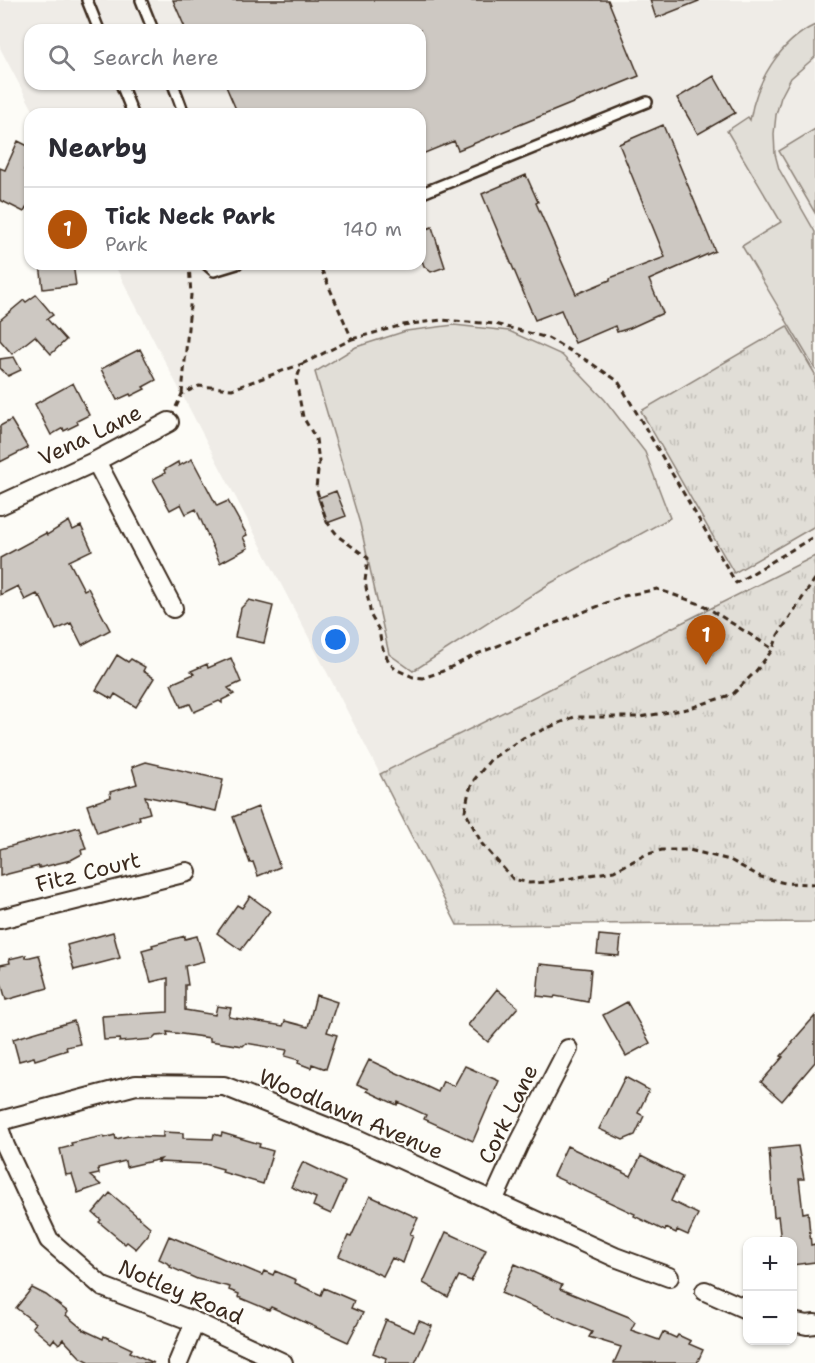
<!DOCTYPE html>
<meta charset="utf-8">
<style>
:root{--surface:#fff;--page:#f7f7f7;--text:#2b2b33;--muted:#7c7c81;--line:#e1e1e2;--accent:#b45309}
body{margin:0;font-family:"Shantell Sans",sans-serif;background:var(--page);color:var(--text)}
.controls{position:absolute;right:18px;bottom:18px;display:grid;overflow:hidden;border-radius:12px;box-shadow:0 2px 4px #0004}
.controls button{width:54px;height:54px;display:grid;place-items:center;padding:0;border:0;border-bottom:2px solid var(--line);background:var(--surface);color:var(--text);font:30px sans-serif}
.you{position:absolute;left:336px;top:640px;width:21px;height:21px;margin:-15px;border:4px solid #fff;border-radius:50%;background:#1a73e8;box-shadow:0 0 0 9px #1a73e833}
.badge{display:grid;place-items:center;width:39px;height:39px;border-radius:50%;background:var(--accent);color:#fff;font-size:20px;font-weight:700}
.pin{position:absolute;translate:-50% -50px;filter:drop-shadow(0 2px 3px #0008)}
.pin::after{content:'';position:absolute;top:32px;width:21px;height:18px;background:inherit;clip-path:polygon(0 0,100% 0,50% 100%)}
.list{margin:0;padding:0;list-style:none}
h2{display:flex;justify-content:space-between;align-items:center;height:78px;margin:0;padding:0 24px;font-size:26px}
h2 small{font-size:20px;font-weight:400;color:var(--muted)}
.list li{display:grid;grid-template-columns:39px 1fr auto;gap:18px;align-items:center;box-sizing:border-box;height:84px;padding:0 24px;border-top:2px solid var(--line)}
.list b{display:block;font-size:22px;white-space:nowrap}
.list p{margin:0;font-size:20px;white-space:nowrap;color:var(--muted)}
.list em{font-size:20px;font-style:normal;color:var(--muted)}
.icon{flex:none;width:33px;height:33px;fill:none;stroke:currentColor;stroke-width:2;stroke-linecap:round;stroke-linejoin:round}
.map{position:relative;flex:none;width:815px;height:1363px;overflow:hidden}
.search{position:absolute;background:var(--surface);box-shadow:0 2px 4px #0004;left:24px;top:24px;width:402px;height:66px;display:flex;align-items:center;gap:15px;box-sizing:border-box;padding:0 21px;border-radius:18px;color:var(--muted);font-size:22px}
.panel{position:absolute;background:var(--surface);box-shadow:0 2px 4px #0004;left:24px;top:108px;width:402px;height:162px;border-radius:18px}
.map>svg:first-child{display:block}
</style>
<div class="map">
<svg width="815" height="1363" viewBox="0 0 815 1363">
<defs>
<pattern id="park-tufts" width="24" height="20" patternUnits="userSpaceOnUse" patternTransform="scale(1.5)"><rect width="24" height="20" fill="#e1ded7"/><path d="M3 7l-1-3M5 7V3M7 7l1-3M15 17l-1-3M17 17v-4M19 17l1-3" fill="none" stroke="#c2bfb8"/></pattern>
</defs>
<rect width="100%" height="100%" fill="#fdfcf7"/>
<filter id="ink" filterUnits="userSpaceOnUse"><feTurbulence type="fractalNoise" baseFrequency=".0167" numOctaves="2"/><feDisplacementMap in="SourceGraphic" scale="12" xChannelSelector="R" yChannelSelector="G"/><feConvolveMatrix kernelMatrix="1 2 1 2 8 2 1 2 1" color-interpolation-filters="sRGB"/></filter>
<g filter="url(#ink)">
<path fill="#efece7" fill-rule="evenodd" d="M0,0H815V556L380,774L114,264H420V114H35L0,48ZM30,30H420V84H30Z"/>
<path fill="#e1ded7" stroke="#8e847a" stroke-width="1.5" d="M815,25V57L791,78L781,97L776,115L774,134L775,154L779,169L815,232V369L742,246L781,222L727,131L748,117L750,120C756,82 779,42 815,25Z
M815,129V213L779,151Z
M454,325L509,331L562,355L605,400L645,452L670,518L549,584L413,671L389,654L360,524L315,372L356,347L406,331Z"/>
<path fill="url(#park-tufts)" stroke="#8e847a" stroke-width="1.5" d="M787,326L815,374V526L734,573L641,411Z
M815,556V922L457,925L380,774Z"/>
<path fill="#cdc8c2" stroke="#3b2a1e" stroke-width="1.5" d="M173,0H608L639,76L458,150L454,141L420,155V114H238L225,84H420V30H186Z
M650,0H699V1L656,18Z
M714,76L735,113L698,134L677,98Z
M663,125L715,251L649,280L663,313L630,328L617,332L615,326L575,343L561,310L535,320L482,194L526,175L538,202L536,203L576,294L610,280V278L665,257L619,144Z
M18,141L30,147V158L24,170L30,173V201L24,212L0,200V168L5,170Z
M432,227L445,267L431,272L424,266L420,255V231Z
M40,264H73L76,285L43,289Z
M36,295L53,315L47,319L66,340L51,354L35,336L12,354L0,340V320L24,300L26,302Z
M140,349L156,380L143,387L145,389L131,396L130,394L117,400L101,369Z
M14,357L21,370L8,376L0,368V359Z
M73,383L89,415L77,421L78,424L64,431L63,428L51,435L35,404Z
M11,420L28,448L0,462V426Z
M192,459L217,506L228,501L247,535L243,537L248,548L220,563L196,509L186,514L181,504L170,510L153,479L165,473L164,470L178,462L179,466Z
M336,491L346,516L327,523L318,498Z
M69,521L73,530L81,526L92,550L69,561L84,590L88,588L110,630L82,645L71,623L56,630L40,596L39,597L37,594L25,600L18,586L0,595V558L46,533L47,535Z
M249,600L273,606L264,643L235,637L241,608Z
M117,655L128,662L131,659L145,667L143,671L154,678L136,707L115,694L112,699L96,690Z
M231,658L241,682L228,688L234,694L222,700V703L219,701L194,712L190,704L181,707L171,684L194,674L191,671L207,664L208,668Z
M146,762L223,780L216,811L145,796L150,813L139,816L140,819L97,833L87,805L111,797L110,792L137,784L132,767Z
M258,807L280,867L258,876L253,862L250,863L233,817Z
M79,827L86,849L81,850L82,854L71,860L39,868V866L0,876V849Z
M250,896L270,911L241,950L217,933L237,905L242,908Z
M113,932L120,958L74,970L67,945Z
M599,935L621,937L619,956L597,954Z
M185,936V939L197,936L204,961L185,966L188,985H185V1010L215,1015L217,1006L231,1008L229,1017L283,1026L285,1021L308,1027L316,995L337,1002L327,1032L337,1035L326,1069L312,1064L311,1068L298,1063L299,1060L285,1056L287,1050L246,1043L243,1046L210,1041V1038L167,1032L168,1035L156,1036L153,1039L119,1042L120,1039L104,1040L102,1016L168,1012V978L151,982L142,950L153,947L152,945Z
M26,955V958L39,955L48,988L6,1000L0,979V965L10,963L9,959Z
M540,964L591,969L588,1002L555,996L554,998L537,996Z
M497,989L518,1007L488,1042L468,1025Z
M627,1002L650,1043L626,1056L603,1015Z
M815,1016V1062L782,1101L761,1082L783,1057L781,1056L793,1043L792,1042Z
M74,1021L80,1044L66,1047L67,1050L35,1060L34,1057L19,1061L13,1039Z
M369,1060L438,1092L443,1081L454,1086L465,1066L499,1081L473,1141L424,1119L426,1115L398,1102L397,1105L367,1091L369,1089L357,1084Z
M625,1077L649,1090L638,1113L644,1116L635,1135L623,1140L599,1129Z
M163,1132L183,1133V1138L213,1139L214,1134L221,1136L222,1133L260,1144L259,1147L273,1151L263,1184L222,1172L223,1169L205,1164L158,1162L161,1159L126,1167L125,1161L98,1168L99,1174L90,1176L101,1185L78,1193L72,1174L66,1175L60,1149L72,1146L71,1143L103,1136L104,1138L115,1135L116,1139L128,1136L163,1137Z
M567,1146L631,1176L641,1156L682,1177L671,1201L698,1214L688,1235L677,1230L676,1233L666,1228L665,1231L634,1216L635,1214L553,1176Z
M798,1146L804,1179H799L803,1213L808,1212L811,1245L815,1244V1262L792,1265V1242H781L778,1216L774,1217L769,1149Z
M303,1162L345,1182L331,1214L313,1206L316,1198L291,1187Z
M110,1193L150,1227L148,1235L136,1249L127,1242L125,1244L99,1222L101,1220L93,1213Z
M370,1196L418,1218L410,1234L413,1235L403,1263L392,1258L383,1276L339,1256L348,1236L351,1237Z
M446,1232L486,1250L471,1281L459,1276L448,1297L423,1283Z
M169,1236L262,1275L264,1271L273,1275L275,1271L296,1280L295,1283L321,1295L324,1288L354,1301L351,1308L363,1313L348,1342L271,1307L269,1310L238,1297L239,1294L229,1290L230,1287L197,1279L170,1267L171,1265L159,1259Z
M515,1264L562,1285L560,1289L629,1317L635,1322L631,1330L659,1340L663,1332L676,1338L678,1335L691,1341L689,1344L703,1350L697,1363H614L621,1347L589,1337L592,1332L501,1293Z
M32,1288L46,1295L68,1312L66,1315L84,1330L103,1339L104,1336L132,1349L130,1352L154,1363H92L80,1357L63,1339L59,1344L54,1339L51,1343L32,1327L35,1323L16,1308Z
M386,1320L414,1332L419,1321L432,1326L415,1363H385L386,1358L373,1353Z"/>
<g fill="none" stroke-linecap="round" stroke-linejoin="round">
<defs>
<path id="lane" d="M87,0L99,30
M141,0L153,30
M121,84L133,114
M173,84L184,114
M420,194L647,102
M206,264L214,271L237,264"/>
<path id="street" d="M96,461L173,608
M0,505L96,461L169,422
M0,919L187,872
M0,1121L136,1085L224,1086L357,1139L615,1257L669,1277
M0,1131L5,1146L49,1240L103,1287L195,1322L283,1363
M493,1201L519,1144L568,1049
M705,1291L748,1310
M792,1322L807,1325L815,1324
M178,1363L195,1322"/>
</defs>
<use href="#lane" stroke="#3b2a1e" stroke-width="14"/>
<use href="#street" stroke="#3b2a1e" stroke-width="22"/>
<path stroke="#3b2a1e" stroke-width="3" stroke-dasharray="6 4.5" stroke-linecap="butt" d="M352,339L403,325L441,320L495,324L548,338L586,360L618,381L736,583L815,536
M302,364L352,339L319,264
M182,394L191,295L189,264
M176,407L182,394L199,386L232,389L302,364L296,381L303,417L316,439L319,462L316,488L327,522L339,537L368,558L365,581L371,616L379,630L382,647L389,662L395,669L413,677L423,678L443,671L477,654L624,596L657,589L703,605L773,649
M815,579L778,635L773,649L756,671L733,694L687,709L640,717H574L523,738L491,759L474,780L469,791L465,811L482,844L513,879L529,883L548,882L614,871L645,855L662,850H689L730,860L761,877L785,883L815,884"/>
<use href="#lane" stroke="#fdfcf7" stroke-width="9"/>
<use href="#street" stroke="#fdfcf7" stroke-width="18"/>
</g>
</g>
<g text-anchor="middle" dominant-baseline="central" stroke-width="4.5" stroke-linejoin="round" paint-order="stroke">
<g font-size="22" fill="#3b2a1e" stroke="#fdfcf7">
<text transform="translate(90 435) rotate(-26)">Vena Lane</text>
<text transform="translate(88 872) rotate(-14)">Fitz Court</text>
<text transform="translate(351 1114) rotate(23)">Woodlawn Avenue</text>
<text transform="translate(508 1114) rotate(-64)">Cork Lane</text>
<text transform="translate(181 1292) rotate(23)">Notley Road</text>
</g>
</g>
</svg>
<div class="controls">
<button>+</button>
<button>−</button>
</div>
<div class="you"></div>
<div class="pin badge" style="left:706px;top:665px">1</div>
<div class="search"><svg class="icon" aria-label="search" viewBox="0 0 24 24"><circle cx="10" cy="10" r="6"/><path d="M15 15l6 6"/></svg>Search here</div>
<section class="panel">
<h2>Nearby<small></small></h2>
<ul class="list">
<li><span class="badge">1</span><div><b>Tick Neck Park</b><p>Park</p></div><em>140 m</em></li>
</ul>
</section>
</div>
